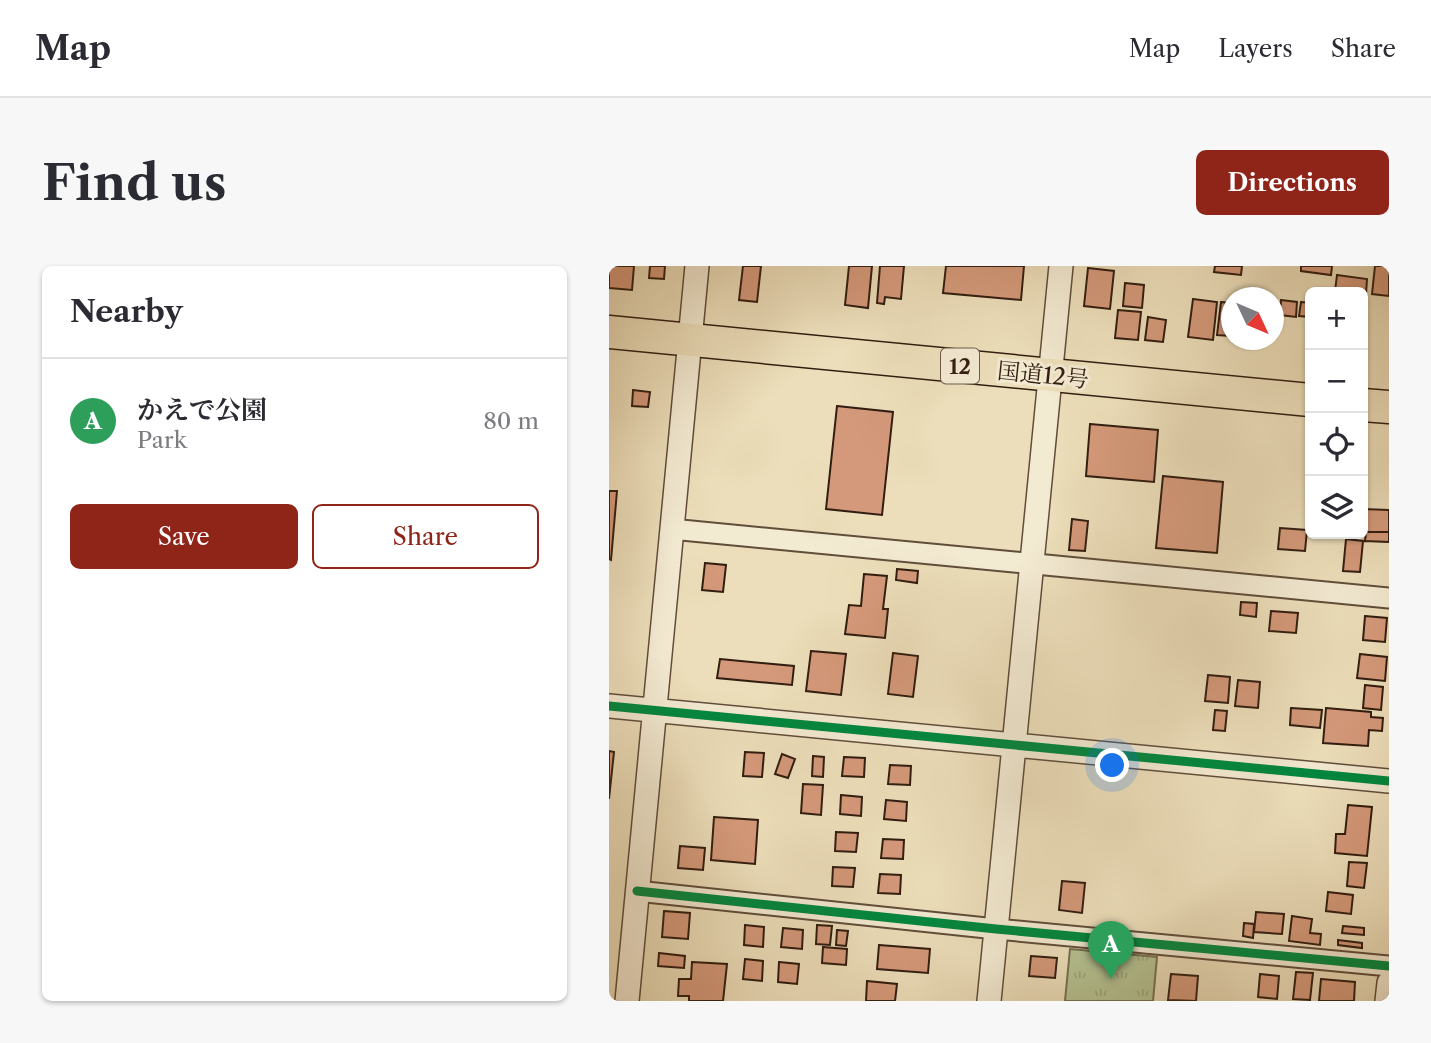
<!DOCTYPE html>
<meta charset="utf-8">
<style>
:root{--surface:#fff;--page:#f7f7f7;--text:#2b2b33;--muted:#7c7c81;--line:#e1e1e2;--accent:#8f2418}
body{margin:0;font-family:"Libre Caslon Text","Noto Serif JP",serif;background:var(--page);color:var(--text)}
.controls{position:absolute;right:21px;top:21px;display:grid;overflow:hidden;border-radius:10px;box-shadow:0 2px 5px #0004}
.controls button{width:63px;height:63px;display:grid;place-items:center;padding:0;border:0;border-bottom:2px solid var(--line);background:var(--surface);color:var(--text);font:35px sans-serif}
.compass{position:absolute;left:612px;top:21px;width:63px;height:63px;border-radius:50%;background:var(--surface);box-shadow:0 2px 5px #0004;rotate:134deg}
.you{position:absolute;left:504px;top:500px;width:24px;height:24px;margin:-18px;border:5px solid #fff;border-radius:50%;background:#1a73e8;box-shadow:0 0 0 10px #1a73e833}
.badge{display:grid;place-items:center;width:46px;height:46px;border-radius:50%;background:var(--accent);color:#fff;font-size:23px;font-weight:700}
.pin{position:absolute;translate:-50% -58px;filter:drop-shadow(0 2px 4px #0008)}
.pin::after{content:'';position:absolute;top:37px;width:24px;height:21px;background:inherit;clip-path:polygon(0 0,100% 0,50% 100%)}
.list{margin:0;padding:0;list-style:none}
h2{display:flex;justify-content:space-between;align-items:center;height:91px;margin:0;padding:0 28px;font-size:30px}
h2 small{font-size:23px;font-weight:400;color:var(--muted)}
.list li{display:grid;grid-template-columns:46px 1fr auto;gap:21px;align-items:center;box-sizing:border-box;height:126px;padding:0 28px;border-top:2px solid var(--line)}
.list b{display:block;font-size:26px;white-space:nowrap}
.list p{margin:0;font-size:23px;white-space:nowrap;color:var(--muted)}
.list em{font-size:23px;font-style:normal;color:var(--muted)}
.actions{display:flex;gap:14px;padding:21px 28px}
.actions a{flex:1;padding:16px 0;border:2px solid var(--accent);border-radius:10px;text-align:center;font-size:24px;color:var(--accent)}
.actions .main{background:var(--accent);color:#fff}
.icon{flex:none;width:38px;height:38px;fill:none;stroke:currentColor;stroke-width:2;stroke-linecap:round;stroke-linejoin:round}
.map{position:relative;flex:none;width:780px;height:735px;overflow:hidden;border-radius:10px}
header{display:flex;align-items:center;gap:42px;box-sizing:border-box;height:98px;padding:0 35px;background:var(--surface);border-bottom:2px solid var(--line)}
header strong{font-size:33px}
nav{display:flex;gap:38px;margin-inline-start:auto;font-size:24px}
.intro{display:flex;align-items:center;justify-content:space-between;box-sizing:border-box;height:168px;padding:0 42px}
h1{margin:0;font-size:49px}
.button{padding:18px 32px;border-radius:10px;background:var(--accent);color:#fff;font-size:24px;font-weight:700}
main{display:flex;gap:42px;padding:0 42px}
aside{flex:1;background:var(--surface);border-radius:10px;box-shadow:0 2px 5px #0004}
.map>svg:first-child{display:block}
</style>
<header>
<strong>Map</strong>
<nav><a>Map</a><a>Layers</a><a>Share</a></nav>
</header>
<div class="intro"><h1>Find us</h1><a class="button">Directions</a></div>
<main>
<aside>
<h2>Nearby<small></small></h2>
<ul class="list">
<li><span class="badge" style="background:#2e9e5b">A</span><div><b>かえで公園</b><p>Park</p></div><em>80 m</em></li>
</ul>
<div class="actions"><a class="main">Save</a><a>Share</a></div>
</aside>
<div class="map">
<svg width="780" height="735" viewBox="0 0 780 735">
<defs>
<pattern id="grass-tufts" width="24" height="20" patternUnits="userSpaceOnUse" patternTransform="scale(1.75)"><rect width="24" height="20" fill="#b5c292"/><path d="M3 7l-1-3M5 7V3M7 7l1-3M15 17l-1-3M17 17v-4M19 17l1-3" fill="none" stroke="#9ca67d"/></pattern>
</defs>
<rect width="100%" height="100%" fill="#ecdeba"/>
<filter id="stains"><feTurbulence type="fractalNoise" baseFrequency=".00286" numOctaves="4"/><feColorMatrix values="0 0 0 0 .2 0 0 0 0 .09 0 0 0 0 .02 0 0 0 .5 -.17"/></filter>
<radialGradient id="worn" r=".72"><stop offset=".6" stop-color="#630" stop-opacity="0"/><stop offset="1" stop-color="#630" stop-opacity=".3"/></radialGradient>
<path fill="url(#grass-tufts)" stroke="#747051" stroke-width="2" d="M461,683L548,691L544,735H456Z"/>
<path fill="#d4997a" stroke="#321d10" stroke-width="2" d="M0,0H25L23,24L0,22Z
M41,0H56L55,13L40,12Z
M134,0H152L148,36L130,34Z
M240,0H263L259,42L236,39Z
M271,0H295L292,33L276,31L275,38L268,37Z
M337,0H415L412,34L334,27Z
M606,0H633L632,9L605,6Z
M692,0H723L722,9L692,5Z
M766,0H780V30L763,28Z
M479,2L505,5L501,43L475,40Z
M728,9L758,13L757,28L726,25Z
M516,17L535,19L533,42L514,40Z
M584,33L608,36L604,74L579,71Z
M672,34L688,36L687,51L671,49Z
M612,36L622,37V70L608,69Z
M692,36L701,37V51L690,50Z
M509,44L532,46L529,74L506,72Z
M539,51L557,54L554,76L536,74Z
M24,124L41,126L39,141L23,140Z
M228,140L284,146L273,249L217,243Z
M481,158L549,164L545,216L477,210Z
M554,210L614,216L608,287L547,282Z
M0,225H8L2,294L0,293Z
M754,243L780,244V266H754Z
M463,253L479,255L476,285L460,284Z
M671,262L698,264L696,285L669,283Z
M757,266H780V276L756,275Z
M737,273L754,275L751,306L734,305Z
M96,297L117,299L114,326L93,324Z
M288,303L309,305L308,317L287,314Z
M255,308L278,310L274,343H279L276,372L236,368L240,339L252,340Z
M632,336L648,337L647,351L631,349Z
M662,345L689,347L687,367L660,365Z
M756,350L778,352L776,376L754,374Z
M202,385L237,388L232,429L197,425Z
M284,387L309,390L304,431L279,428Z
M751,388L778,391L776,415L748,412Z
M111,393L185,400L183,419L108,412Z
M599,409L621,411L619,437L596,435Z
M629,414L651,416L649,442L626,440Z
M756,419L774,421L772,444L754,442Z
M682,442L713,444L711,462L681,459Z
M717,442L762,446V451L774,452L773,465L760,464L759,480L714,477Z
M606,444L618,445L616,465L604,464Z
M0,485L5,486L0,533Z
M136,486L155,487L153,511L134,510Z
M173,488L186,493L179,512L166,508Z
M204,490L215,491L214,511L203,510Z
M235,491L256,492L255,511L233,510Z
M281,499L302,500L301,519L279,518Z
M194,518L214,519L212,549L192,547Z
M232,529L253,531L252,550L231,548Z
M277,534L298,536L297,555L275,553Z
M739,539L763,541L758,590L726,587L727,568H736Z
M105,551L149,554L146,598L102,594Z
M227,566L249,567L247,586L226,585Z
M274,573L295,574L294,593L272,592Z
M71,580L96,582L94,604L69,602Z
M740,596L758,597L755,622L738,620Z
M224,601L246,602L244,621L223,620Z
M271,608L292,609L291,628L269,627Z
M453,615L476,617L473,647L450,644Z
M719,626L744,629L742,648L717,645Z
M55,645L81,647L79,673L53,671Z
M647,646L675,648L673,668L645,666Z
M683,650L703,653L701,667L712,668L711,679L680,675Z
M635,657L645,658L644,672L634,670Z
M136,659L155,661L154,681L135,679Z
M208,659L223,660L221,679L207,678Z
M734,660L755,662V669L733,667Z
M174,662L194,664L193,683L172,681Z
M228,664L239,665L237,680L227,679Z
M729,674L753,677V682L729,679Z
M270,679L321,683L319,707L268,703Z
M214,681L238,683L237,699L213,697Z
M50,687L76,690L75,702L49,700Z
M422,690L448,692L446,712L420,710Z
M136,693L154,695L153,715L134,713Z
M83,696L118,698L114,735H80V730H69L70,713H82Z
M170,696L190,698L188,718L169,716Z
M687,706L704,707L701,734L684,733Z
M562,708L589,710L587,735L559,734Z
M651,708L670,710L668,733L649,731Z
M712,713L746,716L745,735H710Z
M258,715L288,718L286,735H257Z"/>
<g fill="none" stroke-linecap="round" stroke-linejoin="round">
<defs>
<path id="minor" d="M62,263L780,332
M28,625L387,663L780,700"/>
<path id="tertiary" d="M0,440L780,515
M18,735L88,0
M380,735L452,0
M778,735L780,717"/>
<path id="trunk" d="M0,66L701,134
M754,139L780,141"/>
</defs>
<use href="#minor" stroke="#604d3a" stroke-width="23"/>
<use href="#tertiary" stroke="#604d3a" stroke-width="26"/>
<use href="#trunk" stroke="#321d10" stroke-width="35"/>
<use href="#minor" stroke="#f3ead2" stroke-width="19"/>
<use href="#tertiary" stroke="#f3ead2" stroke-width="23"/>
<use href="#trunk" stroke="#ecdeba" stroke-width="32"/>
<defs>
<path id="cycleway" d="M0,440L780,515
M28,625L387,663L780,700"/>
</defs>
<use href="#cycleway" stroke="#f3ead2" stroke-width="13"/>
<use href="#cycleway" stroke="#00873e" stroke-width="9"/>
</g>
<g text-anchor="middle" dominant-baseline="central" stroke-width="6" stroke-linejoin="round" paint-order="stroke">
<rect fill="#f3ead2" stroke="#6c5a4a" stroke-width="2" x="332" y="82.5" width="38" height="35" rx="5"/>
<g font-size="21" font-weight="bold" fill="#321d10">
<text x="351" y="100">12</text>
</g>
<g font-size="23" fill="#321d10" stroke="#f3ead2">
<text transform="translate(434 109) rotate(6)">国道12号</text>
</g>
</g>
<rect width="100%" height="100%" filter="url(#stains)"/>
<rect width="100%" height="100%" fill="url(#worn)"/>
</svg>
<div class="controls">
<button>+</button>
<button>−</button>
<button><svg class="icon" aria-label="locate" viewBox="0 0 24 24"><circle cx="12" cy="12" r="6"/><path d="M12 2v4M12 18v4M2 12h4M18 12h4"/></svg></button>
<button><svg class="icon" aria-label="layers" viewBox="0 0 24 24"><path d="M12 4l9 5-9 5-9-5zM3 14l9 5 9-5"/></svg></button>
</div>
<svg class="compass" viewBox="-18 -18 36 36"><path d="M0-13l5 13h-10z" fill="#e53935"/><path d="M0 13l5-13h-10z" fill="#7c7c81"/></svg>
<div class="you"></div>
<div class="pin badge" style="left:502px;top:713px;background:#2e9e5b">A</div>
</div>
</main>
